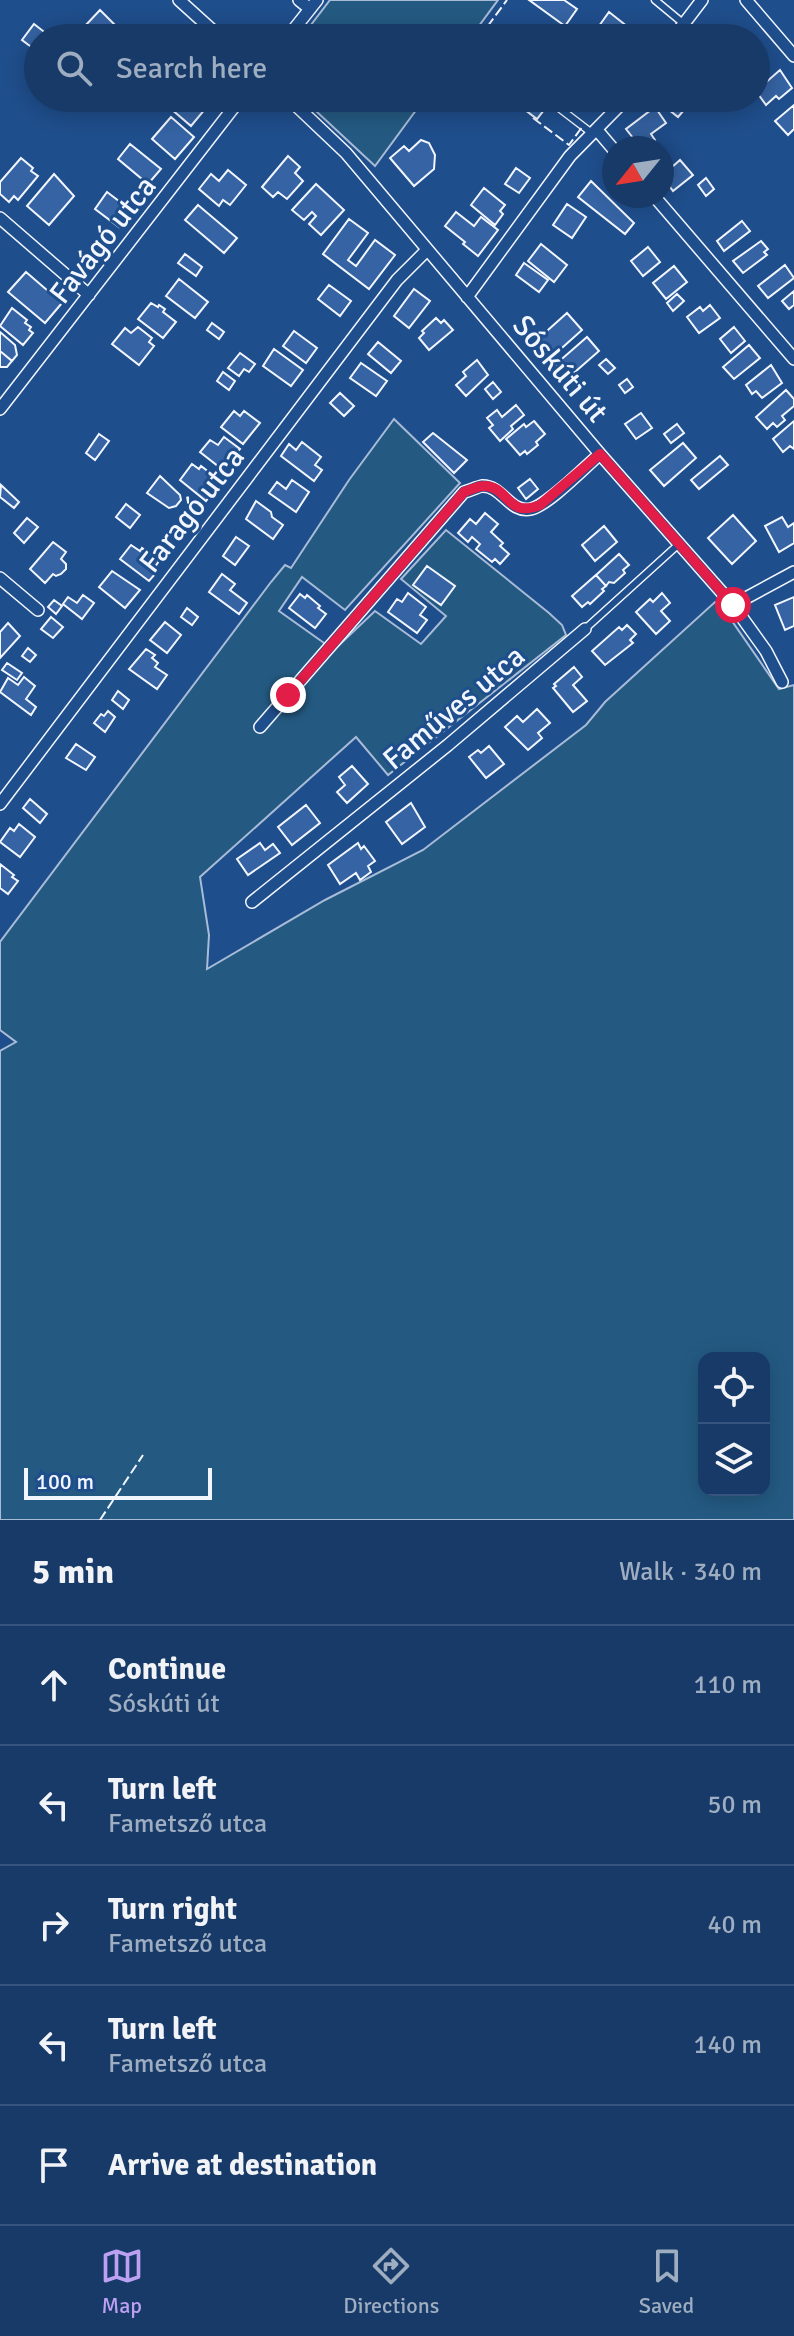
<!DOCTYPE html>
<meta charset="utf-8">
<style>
:root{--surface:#173a69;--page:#20416f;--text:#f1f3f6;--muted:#9eadc0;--line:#36547d;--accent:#bca0f2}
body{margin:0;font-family:Signika,sans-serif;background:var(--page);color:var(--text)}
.controls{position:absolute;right:24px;bottom:24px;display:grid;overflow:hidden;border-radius:16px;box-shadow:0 4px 20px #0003}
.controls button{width:72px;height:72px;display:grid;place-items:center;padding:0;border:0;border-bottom:2px solid var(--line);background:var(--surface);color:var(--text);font:40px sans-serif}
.compass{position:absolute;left:602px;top:136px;width:72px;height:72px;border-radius:50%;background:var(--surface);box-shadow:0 4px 20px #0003;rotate:240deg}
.scale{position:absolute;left:24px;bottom:20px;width:188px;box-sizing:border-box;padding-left:8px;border:4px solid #f2f6ff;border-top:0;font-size:22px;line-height:28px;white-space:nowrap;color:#f2f6ff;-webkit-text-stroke:6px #1f4e8c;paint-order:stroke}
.stop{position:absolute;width:24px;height:24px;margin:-18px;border:6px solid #e11d48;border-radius:50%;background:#fff}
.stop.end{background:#e11d48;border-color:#fff;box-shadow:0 2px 8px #0008}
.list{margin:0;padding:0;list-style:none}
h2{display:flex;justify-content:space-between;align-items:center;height:104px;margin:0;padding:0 32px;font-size:34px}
h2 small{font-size:26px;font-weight:400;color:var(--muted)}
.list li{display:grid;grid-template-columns:52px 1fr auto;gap:24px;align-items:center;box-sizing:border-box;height:120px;padding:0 32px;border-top:2px solid var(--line)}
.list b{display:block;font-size:30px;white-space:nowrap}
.list p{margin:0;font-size:26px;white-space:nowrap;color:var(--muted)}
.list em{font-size:26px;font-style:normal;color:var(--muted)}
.icon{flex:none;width:44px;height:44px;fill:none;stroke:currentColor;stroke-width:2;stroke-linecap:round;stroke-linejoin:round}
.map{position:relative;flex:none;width:794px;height:1520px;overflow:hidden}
.search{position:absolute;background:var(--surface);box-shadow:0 4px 20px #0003;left:24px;right:24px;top:24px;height:88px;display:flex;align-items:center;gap:20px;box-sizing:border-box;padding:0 28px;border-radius:44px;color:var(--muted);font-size:30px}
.sheet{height:704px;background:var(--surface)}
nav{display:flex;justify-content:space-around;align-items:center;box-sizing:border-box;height:112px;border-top:2px solid var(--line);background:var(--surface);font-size:22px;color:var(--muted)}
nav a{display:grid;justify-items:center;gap:4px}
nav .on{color:var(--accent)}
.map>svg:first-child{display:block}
</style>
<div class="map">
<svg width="794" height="1520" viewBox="0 0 794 1520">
<rect width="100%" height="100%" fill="#1f4e8c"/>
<path fill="#245a82" stroke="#a8bbd7" stroke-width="2" fill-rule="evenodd" d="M330,0H498L470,38H301Z
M302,98H425L375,166Z
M394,419L460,483L345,610L302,577L279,611L334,650L375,611L421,644L446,616L401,579L446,530L549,613L562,625L566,635L388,775L356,737L200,877L209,935L207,969L325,900L423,850L586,725L605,702L715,602L725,611L779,689L794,685V1520H0V1051L16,1042L0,1030V942L271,582L285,565L291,568L349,480ZM704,1358H764V1490H704Z"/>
<path fill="#3563a3" stroke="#f2f6ff" stroke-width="2" d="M529,0H564L577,9L565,26Z
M100,10L116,26L104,38H95L84,27Z
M609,12L633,31L628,38H615L599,26Z
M34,24L52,38H38V52L22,40Z
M129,26L142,38H118Z
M780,70L792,88L779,99L776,96L766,105L756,91Z
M178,98H193L206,108L191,126L170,108Z
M520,98H546L543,104L547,106L537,119L516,103Z
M654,98H686L691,102L678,117Z
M794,105V129L788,135L775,121Z
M655,107L666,123L651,134L655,140L645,148H641L626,129Z
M171,117L194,137L175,159L152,139Z
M421,140L429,143L435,155L434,169L414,186L390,158L404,146L409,151Z
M130,144L161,169L148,184L118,159Z
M288,156L300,167L295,173L303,181L287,199L278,192L273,197L262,187Z
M21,158L33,168L31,171L38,176L18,200L14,196L9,202L0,194V182Z
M680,160L693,175L673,191L662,176Z
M516,168L530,178L519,193L505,184Z
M228,170L246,185L230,205L223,200L219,206L199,189L211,174L219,181Z
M54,174L74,196L49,225L27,206Z
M706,178L714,189L706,196L698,185Z
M591,181L634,223L625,234L578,197Z
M316,184L344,210L321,235L309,224L316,216L312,212L304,220L292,210Z
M484,188L505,205L500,211L503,214L495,225L471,205Z
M107,192L132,211L119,227L95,209Z
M567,204L586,217L572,238L553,225Z
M198,205L237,238L224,253L185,220Z
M456,212L474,226L481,217L498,230L478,256L463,244L465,242L445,226Z
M349,219L368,233L348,260L356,266L375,240L395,255L369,289L323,254Z
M742,221L750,231L724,251L717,241Z
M761,241L768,249L764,252L767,255L743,273L733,261Z
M541,244L567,265L554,282L528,261Z
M648,247L660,262L643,276L631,261Z
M185,254L202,267L196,276L178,263Z
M524,263L548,280L539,292L516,275Z
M785,265L794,278L768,298L758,286Z
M674,266L687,282L666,299L653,283Z
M26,272L62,303L45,323L8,292Z
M179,279L208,302L195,318L166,296Z
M329,285L351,301L340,316L318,299Z
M414,289L430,301L409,328L394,316Z
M794,291V305L789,309L782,301Z
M677,294L684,301L673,311L667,303Z
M151,303L158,307L159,305L165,309L163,312L176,322L163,338L138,319Z
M710,305L720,318L699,333L687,317L700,307L703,311Z
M12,308L27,320L25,323L31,327L29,330L33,333L23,345L0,326Z
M567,313L582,330L554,355L539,338Z
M436,318L441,323L444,320L453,330L429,350L419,338L424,333L422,331Z
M212,323L224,332L219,339L207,330Z
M138,327L152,338L149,342L154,346L139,365L112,344L125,328L131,333Z
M734,327L745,341L731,353L720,339Z
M294,331L317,348L306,363L283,346Z
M0,332L15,345L17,355L12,361L0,351Z
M587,337L599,351L568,378L556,364Z
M378,342L401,361L391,373L368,354Z
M749,345L760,358L734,379L723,367Z
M274,349L303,370L291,386L263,366Z
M0,351L12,361L7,367H0Z
M240,353L255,364L249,372L244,369L239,376L228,368Z
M606,359L615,368L608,374L599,365Z
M477,360L488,375L466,396L456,385L466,376L463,372Z
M361,363L387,381L376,396L350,378Z
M771,365L782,383L762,398L756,391L752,394L746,385Z
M223,372L235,381L229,390L217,381Z
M627,379L633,387L625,393L619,385Z
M493,382L501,392L493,399L485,389Z
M786,390L794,399V406L782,416L785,420L777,427L773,423L767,429L756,417Z
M340,393L354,406L344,416L330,403Z
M516,405L524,415L511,426L513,429L500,441L489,428L493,425L487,418L497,410L502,417Z
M234,411L240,416L244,411L260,423L243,444L221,427Z
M641,413L652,428L636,439L625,424Z
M534,421L545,434L536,442L538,445L527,454L525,451L520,455L506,439L524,424L526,427Z
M794,421V449L790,446L783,452L773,439Z
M677,424L684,433L671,443L664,434Z
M433,433L467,460L454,473L423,442Z
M99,434L109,441L95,460L86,453Z
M224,437L240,449L223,470L200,452L210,440L218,445Z
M302,442L321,457L315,465L322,470L314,481L281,456L289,444L296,450Z
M683,443L696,458L664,486L650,470Z
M720,456L728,465L699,489L691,480Z
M192,464L199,469L201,466L218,479L212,487L215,489L206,501L180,480Z
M160,476L180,495L181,500L176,506L169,508L147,493Z
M530,479L538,489L526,499L518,488Z
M292,480L309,492L296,512L269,493L277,482L286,489Z
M1,485L19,502L14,508L0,497Z
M256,501L271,512L272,517L283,525L273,539L246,519Z
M126,504L140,515L130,528L116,517Z
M485,513L498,524L491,532L503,543L500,546L509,554L500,564L495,559L492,562L476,549L480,544L472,537L468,542L458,533L470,519L476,524Z
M733,515L756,541L732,564L708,538Z
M782,517L788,527L794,523V543L779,552L765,526Z
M27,518L38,527L24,543L14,533Z
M604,526L617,542L595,561L582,545Z
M236,537L249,546L235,565L223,556Z
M53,542L66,552L61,559L66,564V569L61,574L56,576L53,574L45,583L30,569Z
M131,545L140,551L142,548L159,561L155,567L156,573L149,581L120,559Z
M619,554L629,565L623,570L625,573L614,583L609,582L606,586L596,575Z
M427,566L455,586L441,605L413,585Z
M112,571L140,590L125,608L99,587Z
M222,574L235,584L230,590L247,603L239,614L209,592Z
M596,575L606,586L602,589L604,591L590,604L588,602L582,607L572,596Z
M408,593L426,607L420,615L427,620L417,633L388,612L397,599L402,602Z
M662,593L670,603L661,611L670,621L656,634L636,612L650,599L653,602Z
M300,594L305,598L307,595L320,606L318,608L326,614L315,628L289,608Z
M83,595L94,603L82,619L63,604L68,597L77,603Z
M794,597V626L785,630L775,605Z
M54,600L62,606L56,614L48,607Z
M187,608L198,617L192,625L181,617Z
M51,617L63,627L53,638L41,629Z
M165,622L181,635L167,653L150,640Z
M8,623L20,636L0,658V632Z
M627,625L636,634L630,640L633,643L605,665L592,651L619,627L622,630Z
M28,648L36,655L30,662L22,656Z
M146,649L155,655L152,658L158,663L155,667L167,675L157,689L129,669Z
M7,663L22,673L17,680L2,670Z
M574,667L582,677L573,685L587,701L573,712L553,688L556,686L554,684Z
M24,677L35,686L26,699L36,707L31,715L0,692L8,678L18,685Z
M118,691L129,700L123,709L112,700Z
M537,709L550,723L538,733L542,738L528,750L505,727L517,716L523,722Z
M108,711L115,717L105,732L94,723L101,714L104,716Z
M76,744L95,757L86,770L66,758Z
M489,746L504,764L486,778L469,757L478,750L481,753Z
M352,766L368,784L347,803L337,792L345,785L339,777Z
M30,799L47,814L40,823L23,808Z
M411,803L425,827L402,844L386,822Z
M306,805L320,823L292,845L278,827Z
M19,824L35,837L20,857L0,842L10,828L14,831Z
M260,843L265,850L273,844L280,853L248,875L237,859Z
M358,843L361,849L364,846L375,861L368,866L371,872L360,880L356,873L340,884L328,865Z
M0,864L14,875L12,877L18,881L8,894L0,888Z"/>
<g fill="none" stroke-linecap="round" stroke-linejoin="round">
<defs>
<path id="lane" d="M655,0L684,24
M546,98L593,134
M595,98L614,112
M585,629L680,543"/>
<path id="street" d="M179,0L221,38
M299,0L310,9
M746,0L794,56
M287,38L317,0
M673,38L702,0
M288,98L346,153L600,454L733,605L766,651L782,682
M597,130L614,150
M654,196L794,359
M0,218L89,295
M467,297L570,156L627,98
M0,409L241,98
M0,578L38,610
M733,605L794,572
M260,727L464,492C469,491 477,487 482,486C502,485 510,514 531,509C548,505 585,467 600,454
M0,804L397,280L427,250
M252,902L448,745L585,629"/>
</defs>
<use href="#lane" stroke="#f2f6ff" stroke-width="9"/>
<use href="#street" stroke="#f2f6ff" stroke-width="14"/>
<use href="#lane" stroke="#1f4e8c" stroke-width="6"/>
<use href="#street" stroke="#1f4e8c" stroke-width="11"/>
<path stroke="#f2f6ff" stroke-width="2" stroke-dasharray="10 4" stroke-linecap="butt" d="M479,38L507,0
M508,98L517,105
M533,118L569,145L582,127
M100,1520L143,1455"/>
</g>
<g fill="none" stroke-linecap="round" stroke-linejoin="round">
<path stroke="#e11d48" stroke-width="10" d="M288,695L464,492C469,491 477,486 483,486C509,485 506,519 540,505L600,454L733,605"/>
</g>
<g text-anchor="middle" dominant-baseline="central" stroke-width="6" stroke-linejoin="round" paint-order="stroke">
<g font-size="30" fill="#f2f6ff" stroke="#1f4e8c">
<text transform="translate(103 240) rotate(-52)">Favágó utca</text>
<text transform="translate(560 369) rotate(50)">Sóskúti út</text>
<text transform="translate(192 510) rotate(-52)">Faragó utca</text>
<text transform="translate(454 708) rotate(-40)">Faműves utca</text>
</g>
</g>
</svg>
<div class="controls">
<button><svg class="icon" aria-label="locate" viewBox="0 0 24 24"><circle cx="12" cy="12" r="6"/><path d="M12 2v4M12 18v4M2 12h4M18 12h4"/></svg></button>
<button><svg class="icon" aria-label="layers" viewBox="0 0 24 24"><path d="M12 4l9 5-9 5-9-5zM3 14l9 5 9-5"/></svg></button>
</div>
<svg class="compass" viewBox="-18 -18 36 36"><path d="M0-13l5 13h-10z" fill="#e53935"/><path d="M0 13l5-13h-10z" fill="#9eadc0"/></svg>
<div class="scale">100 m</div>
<div class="stop" style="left:733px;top:605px"></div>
<div class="stop end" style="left:288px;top:695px"></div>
<div class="search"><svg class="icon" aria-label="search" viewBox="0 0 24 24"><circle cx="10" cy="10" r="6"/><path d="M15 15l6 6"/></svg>Search here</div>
</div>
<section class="sheet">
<h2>5 min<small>Walk · 340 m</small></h2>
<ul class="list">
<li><svg class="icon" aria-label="ahead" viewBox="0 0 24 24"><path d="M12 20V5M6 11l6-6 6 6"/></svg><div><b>Continue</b><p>Sóskúti út</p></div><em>110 m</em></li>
<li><svg class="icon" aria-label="left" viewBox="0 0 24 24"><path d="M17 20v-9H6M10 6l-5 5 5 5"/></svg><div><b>Turn left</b><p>Fametsző utca</p></div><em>50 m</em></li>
<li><svg class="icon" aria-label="right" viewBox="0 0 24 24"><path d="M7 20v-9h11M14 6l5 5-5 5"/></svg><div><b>Turn right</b><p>Fametsző utca</p></div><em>40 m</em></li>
<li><svg class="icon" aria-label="left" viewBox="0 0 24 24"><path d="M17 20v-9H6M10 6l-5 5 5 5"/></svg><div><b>Turn left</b><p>Fametsző utca</p></div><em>140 m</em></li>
<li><svg class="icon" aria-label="arrive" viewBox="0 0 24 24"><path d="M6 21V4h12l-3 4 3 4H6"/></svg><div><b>Arrive at destination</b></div></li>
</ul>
</section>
<nav>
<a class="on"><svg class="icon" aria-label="map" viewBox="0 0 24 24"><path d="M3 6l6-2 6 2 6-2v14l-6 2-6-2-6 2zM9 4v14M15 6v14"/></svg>Map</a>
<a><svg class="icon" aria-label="directions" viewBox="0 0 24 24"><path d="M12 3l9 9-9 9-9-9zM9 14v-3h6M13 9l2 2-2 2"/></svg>Directions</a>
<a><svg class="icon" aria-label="saved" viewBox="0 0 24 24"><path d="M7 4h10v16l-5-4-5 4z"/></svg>Saved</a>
</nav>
